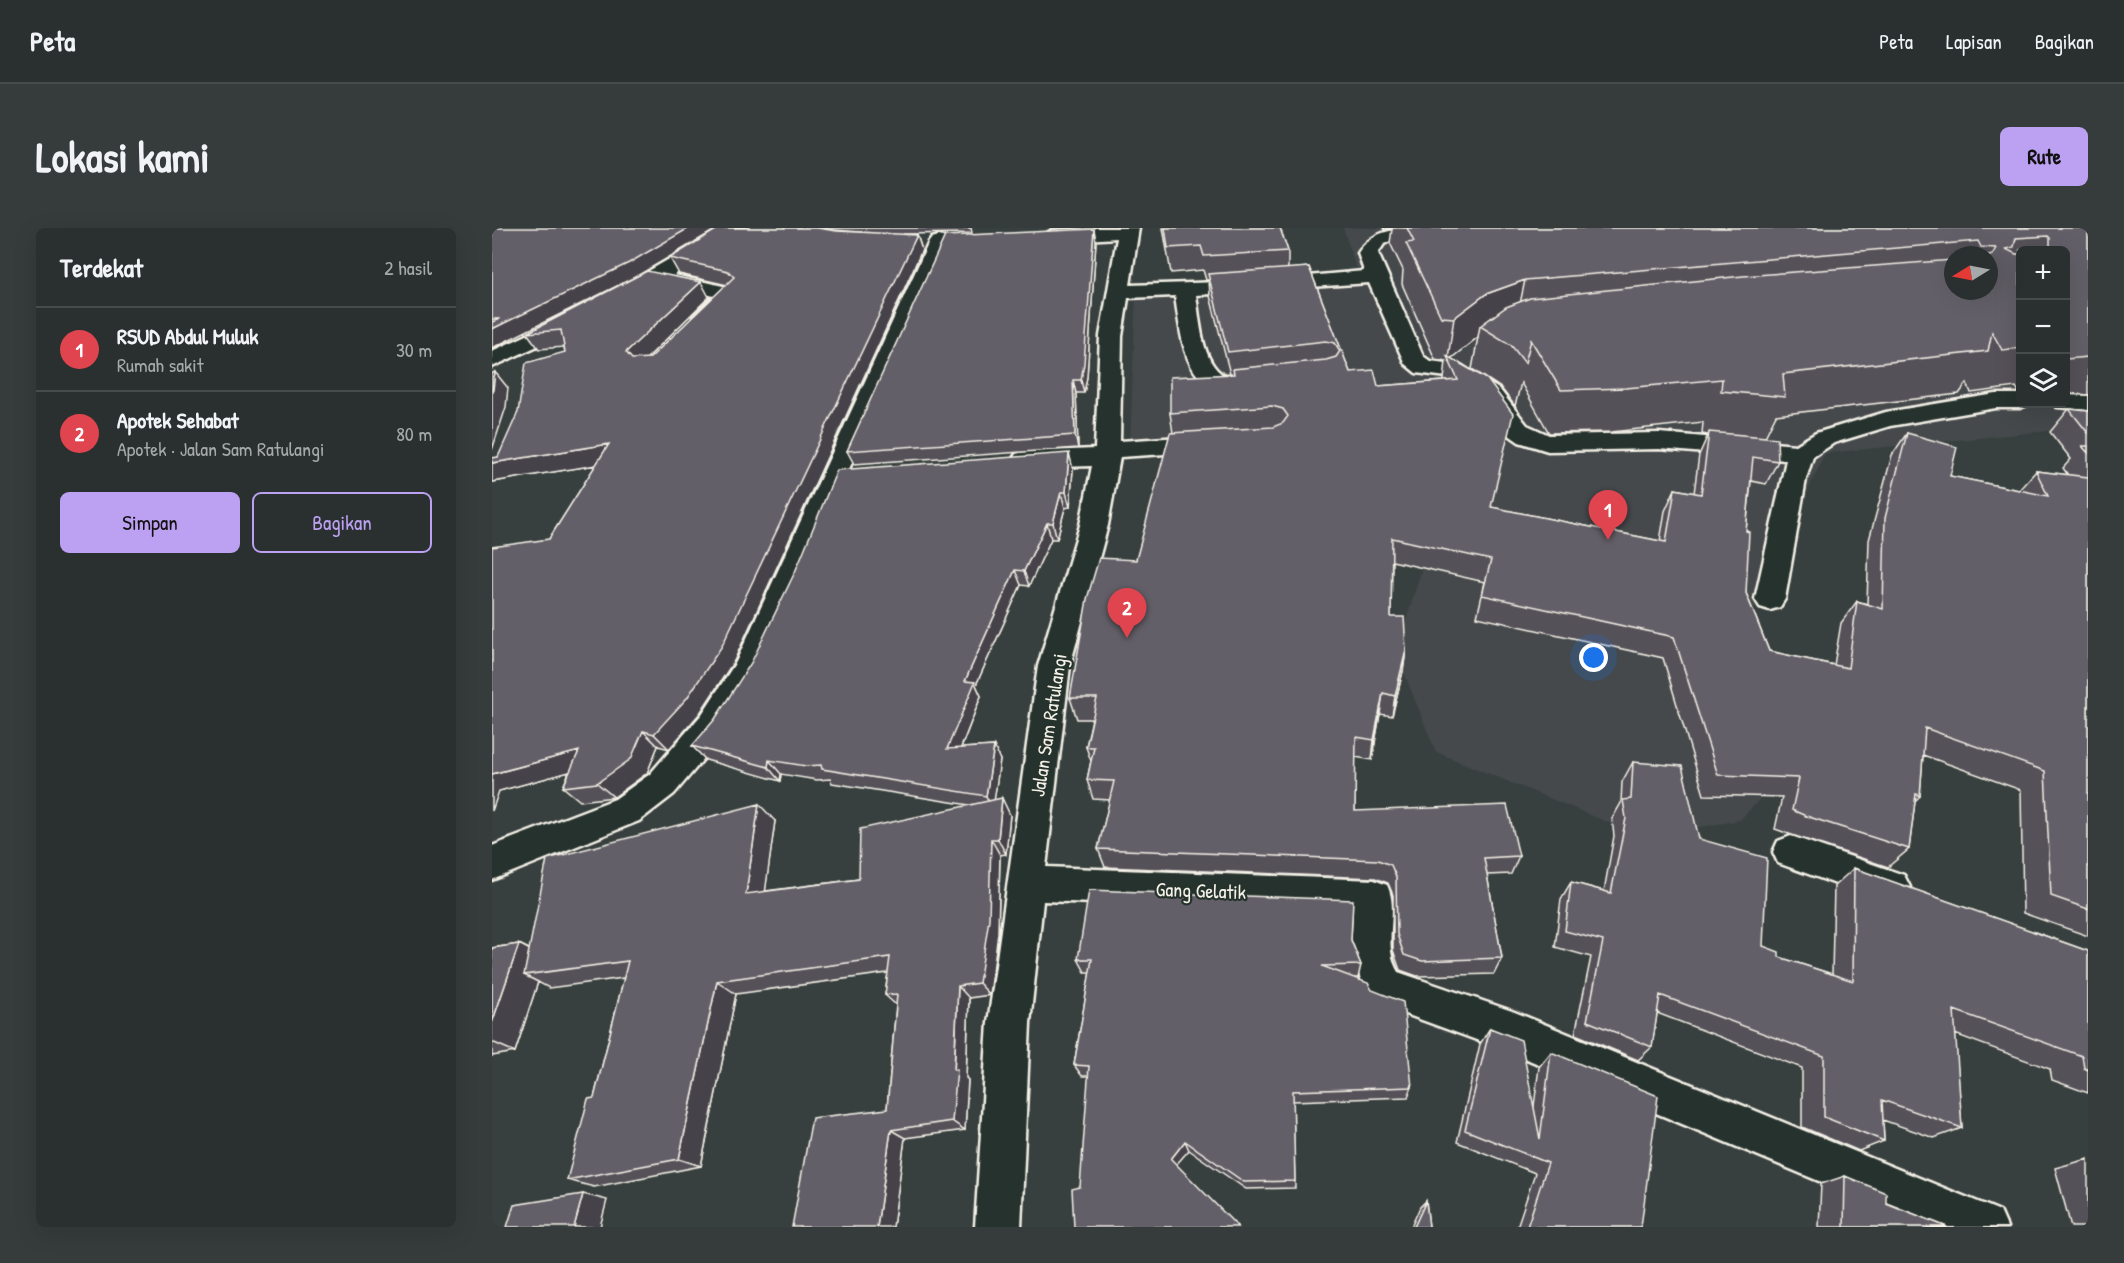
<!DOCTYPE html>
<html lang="id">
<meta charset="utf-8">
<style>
:root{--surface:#2a302f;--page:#363c3b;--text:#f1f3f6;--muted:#a5a9aa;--line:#464b4b;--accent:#bca0f2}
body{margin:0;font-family:"Patrick Hand",sans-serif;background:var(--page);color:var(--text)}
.controls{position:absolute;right:18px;top:18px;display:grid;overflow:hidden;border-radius:9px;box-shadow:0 6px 24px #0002}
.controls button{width:54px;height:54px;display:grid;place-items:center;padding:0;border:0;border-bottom:2px solid var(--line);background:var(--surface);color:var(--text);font:30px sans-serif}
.compass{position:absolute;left:1452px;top:18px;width:54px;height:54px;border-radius:50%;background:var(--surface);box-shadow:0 6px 24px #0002;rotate:260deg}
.you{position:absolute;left:1102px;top:430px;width:21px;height:21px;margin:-15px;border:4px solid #fff;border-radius:50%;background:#1a73e8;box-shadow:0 0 0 9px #1a73e833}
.badge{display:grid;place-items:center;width:39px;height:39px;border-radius:50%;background:var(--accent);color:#fff;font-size:20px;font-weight:700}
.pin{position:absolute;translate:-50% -50px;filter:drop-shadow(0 2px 3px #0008)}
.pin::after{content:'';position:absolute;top:32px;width:21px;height:18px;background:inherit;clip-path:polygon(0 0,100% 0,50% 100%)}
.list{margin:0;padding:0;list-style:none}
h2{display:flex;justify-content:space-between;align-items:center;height:78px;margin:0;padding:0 24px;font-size:26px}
h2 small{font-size:20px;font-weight:400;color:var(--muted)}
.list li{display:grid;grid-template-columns:39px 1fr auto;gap:18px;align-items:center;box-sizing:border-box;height:84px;padding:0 24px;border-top:2px solid var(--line)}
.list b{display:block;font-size:22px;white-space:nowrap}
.list p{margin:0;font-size:20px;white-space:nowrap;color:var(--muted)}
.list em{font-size:20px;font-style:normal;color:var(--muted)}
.actions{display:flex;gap:12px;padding:18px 24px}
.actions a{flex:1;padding:14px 0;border:2px solid var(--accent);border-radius:9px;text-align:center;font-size:21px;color:var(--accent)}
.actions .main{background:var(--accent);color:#111}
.icon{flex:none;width:33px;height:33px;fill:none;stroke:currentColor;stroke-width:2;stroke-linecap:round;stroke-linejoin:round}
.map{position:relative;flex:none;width:1596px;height:999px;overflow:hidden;border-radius:9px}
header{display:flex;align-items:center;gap:36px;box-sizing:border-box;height:84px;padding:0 30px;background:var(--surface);border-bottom:2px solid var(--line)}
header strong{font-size:28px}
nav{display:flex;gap:33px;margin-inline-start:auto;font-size:21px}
.intro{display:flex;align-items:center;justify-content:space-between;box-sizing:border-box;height:144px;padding:0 36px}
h1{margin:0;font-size:42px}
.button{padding:15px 27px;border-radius:9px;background:var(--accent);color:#111;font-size:21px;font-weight:700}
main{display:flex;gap:36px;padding:0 36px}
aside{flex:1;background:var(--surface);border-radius:9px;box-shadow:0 6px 24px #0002}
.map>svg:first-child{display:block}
</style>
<header>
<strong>Peta</strong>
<nav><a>Peta</a><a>Lapisan</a><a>Bagikan</a></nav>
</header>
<div class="intro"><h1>Lokasi kami</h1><a class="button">Rute</a></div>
<main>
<aside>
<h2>Terdekat<small>2 hasil</small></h2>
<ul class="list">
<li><span class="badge" style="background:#e0444e">1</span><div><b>RSUD Abdul Muluk</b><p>Rumah sakit</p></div><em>30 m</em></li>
<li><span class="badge" style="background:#e0444e">2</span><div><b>Apotek Sehabat</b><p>Apotek · Jalan Sam Ratulangi</p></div><em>80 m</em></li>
</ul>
<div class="actions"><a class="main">Simpan</a><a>Bagikan</a></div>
</aside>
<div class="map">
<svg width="1596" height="999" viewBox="0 0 1596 999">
<rect width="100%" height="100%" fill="#38403f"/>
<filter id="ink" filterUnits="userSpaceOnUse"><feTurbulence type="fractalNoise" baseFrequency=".0167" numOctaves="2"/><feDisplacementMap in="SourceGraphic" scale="12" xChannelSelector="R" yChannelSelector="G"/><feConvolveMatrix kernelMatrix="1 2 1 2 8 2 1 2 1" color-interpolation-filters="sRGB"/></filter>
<g filter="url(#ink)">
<path fill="#45494b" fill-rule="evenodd" d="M851,0H1596V199L1333,225L1254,399L1290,547L1248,592L1152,609L944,524L904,425L969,213L638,219L644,64L865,42ZM1528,22H1574V176H1528ZM1461,27H1497V63H1461Z"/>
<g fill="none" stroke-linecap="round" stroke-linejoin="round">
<defs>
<path id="minor" d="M231,0H254L218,26L182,47L244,61L248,65L244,69C233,81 222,98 204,94L201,89L222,68L166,55L129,73L122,71L118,67L122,63Z
M601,0H647L638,57L760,53L872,43L866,25C882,0 908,0 938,0L935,4L904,10L892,16L886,25L931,128L938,133L969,137L1008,162L1035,197L1057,207L1167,205L1304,217L1324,205L1394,184L1504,166H1528V176H1538L1528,180H1504L1398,198L1342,215L1321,229L1314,251L1293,371L1288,379L1278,382L1268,379L1263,371L1294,232L1167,221L1056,223L1027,214L1017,207L992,172L955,149L924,145L913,136L877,55L704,67C708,92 709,135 733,148L766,149L770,154L766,159C695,177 691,122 683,68L636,70L630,108L628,213L719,207L728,209L732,215L728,221L719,223L628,229L616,297L578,438L554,639L882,652L895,657C908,684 889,716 906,744L1020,783L1508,983L1515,999H1437L1020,825L878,773L859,726L861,685L551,673L538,795L529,999H483L496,795L546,438L588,297L600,238L533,240L524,238L520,232L524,226L533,224L603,221L608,108L625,10L560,14L550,8L560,2Z
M447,8L454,10L457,14L354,248L311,358L273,440L234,504L182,566L147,593L0,652V618L123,571L158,546L210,486L244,434L437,14L440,10Z
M81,86L89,88L92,93L89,98L0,139V123Z
M1574,167L1596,168V182L1565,179L1563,176H1574Z
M1299,608L1412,647L1418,659L1412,671L1399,676L1286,635L1281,624L1286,613Z"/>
</defs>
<use href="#minor" stroke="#f4f1e8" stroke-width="5"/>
<use href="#minor" fill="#26332d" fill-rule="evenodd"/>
</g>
<path fill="#555159" stroke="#f4f1e8" stroke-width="1.5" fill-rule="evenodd" d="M0,0L153,44L217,69L154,131L158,130L235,57L187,46L178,30L227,0H479L480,5L411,6L425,7L430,22L242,433L208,485L177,521L166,518L155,545L122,569L88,573L71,559L77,544L7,563L57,311L104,237L0,254L6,229L73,124L72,119L47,121L35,105L127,57L0,120ZM328,1L381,5L345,3Z
M671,0H788L796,23V41L817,39L858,144L886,158L952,153V151L954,133L943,131L910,56L911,42L898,15L900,1L892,2L891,0H1596V167L1576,165L1574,168V22H1528V166L1524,159L1479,165L1475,155L1467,166L1284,187L1273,209L1286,233L1274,256L1259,253L1254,303V365L1277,423L1342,437L1349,395L1365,373L1375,376L1377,312L1400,227L1415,205L1458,248L1527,262L1544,243L1576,247L1571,240L1579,231L1558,204L1577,181L1596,183V708L1531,685L1529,562L1431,527L1428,568L1423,573L1417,621L1396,639L1297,606L1283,601L1290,569L1212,567L1171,430L985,389L993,354L900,333L899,389L914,422L911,443L900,488L888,486L880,532L863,529V583L1027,628L1019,646L995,647L1010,730L1002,746L925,748L908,742L901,722V667L896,655L883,650L613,639L606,621L618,572L601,571L595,552L599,533L594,519L600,491H585L578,470L644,332L681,205L678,185L738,146L718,68L717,52H714L711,42L679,45ZM1461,27H1497V63H1461ZM986,109L980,141L1009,160L1023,178L1029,155L1057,205L1119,204L1211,194L1210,206L1216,207L1207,227L1202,265L1183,261L1173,283L1168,313L999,279L995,151L958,130Z
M604,13L595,149L592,165H584L586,220L362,236L355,223Z
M581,241L578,279L573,280L565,311H559L537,358L529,357L484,457L489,468L469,520L502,518L508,532L502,572L518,587L514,626L508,627L506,705L498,767L477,770L474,850L476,852L473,902L413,910L401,999L395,881L404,777L393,767L396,745L244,766L209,938L102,959L75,952L102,870L132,750L57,760L46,754L23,824L0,828V720L27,716L37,721L283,593L273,663L367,651L477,577L340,555L338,551L325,552L289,546L288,553L214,532L200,518Z
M1141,534L1207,611L1271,718L1287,729L1340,746L1342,658L1362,640L1596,723V865L1560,852L1558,841L1463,806L1470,900L1442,910L1391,892L1392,913L1367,923L1310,899V840L1165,785L1160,819L1146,832L1083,806L1099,729L1063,719L1069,671L1079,654L1112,663L1122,608L1120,591L1129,575L1130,554Z
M859,712L869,737L866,750H863L920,859L916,869L801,873L803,960L754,961L697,922L596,848H590L582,837L598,744H593L586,731Z
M998,800L1042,878L1047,839L1059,824L1149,999H1025L1043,945L965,914L988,816Z
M1596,931V999H1579L1563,940Z
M1353,948L1394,975L1455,999H1327L1329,956Z
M934,973L937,999H919L928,979Z"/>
<path fill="#454249" stroke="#f4f1e8" stroke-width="1.5" d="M197,0H222L223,2L145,48L0,120V101Z
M892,0H900V1L892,2Z
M602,1L604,13L595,149L592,165L589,152Z
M425,7L430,22L242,433L208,485L177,521L162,506Z
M1033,52L1024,95L988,98L986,109L957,132L956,130L962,90L994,66Z
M209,54L217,69L145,140L134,124Z
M3,144L16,160L14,179L0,222V164Z
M581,152L584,165L586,220L583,207Z
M117,216L129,233L0,254V235Z
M577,225L581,241L578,279L574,264Z
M569,264L573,280L565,311L561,295Z
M555,295L559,311L537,358L532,343Z
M523,342L529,357L484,457L489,468L463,535L455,521L473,453Z
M914,422L911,443L900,488L903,468Z
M891,465L888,486L880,532L882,512Z
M151,503L166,518L155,545L122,569L105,555Z
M502,518L508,532L501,581L494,568Z
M87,523L103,537L7,563L0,583V546Z
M277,532L289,546L288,553L276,539Z
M510,570L518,587L514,626L506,611Z
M267,576L283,593L271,680L254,666Z
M499,611L508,627L506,705L498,767L487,755Z
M27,716L53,730L32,747L46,754L23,824L0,814V795Z
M225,753L244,766L209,938L187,931Z
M466,758L477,770L474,850L476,852L473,902L460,893Z
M399,902L413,910L401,999H385Z
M693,913L697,922L683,938L679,931Z
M91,966L115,972L108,999H82Z"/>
<path fill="#635e68" stroke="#f4f1e8" stroke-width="1.5" d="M0,0H197L137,35L0,101V94L8,91H0Z
M227,0H325L345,3L425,7L230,418L195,470L162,506L151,503L139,531L105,555L71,559L87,523L0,546V319L57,311L117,216L0,235V230L6,229L26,184L34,135L73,124L69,102L35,105L155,43L209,54L134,124L140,131L158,130L242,49L236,43L178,30Z
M673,0H788L796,23L712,28L709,18L676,20Z
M915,0H1596V129L1574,131V22H1558V10L1556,8L1524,10L1522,19L1514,21L1524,26H1528V120L1510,122L1500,104L1496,123L1291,146L1293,169L1229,163L1230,151L1134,160L1069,162L1039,112L1033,135L1019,117L988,98L1014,79L1038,70L1251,48L1461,32V63H1497V28L1500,27L1504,20L1489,19L1486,13L1033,52L994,66L962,90L949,89L914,15L922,14Z
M602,1L592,136L589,152H581L583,207L355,223L453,8Z
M817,39L858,144L882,142L886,158L966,152L955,128L995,151L1021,186L999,279L1174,314L1183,261L1209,266L1217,204L1285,210L1286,233L1261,229L1254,303L1257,304L1254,365L1277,423L1356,440L1365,373L1391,381L1393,290L1415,205L1465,219L1458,248L1556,268L1544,243L1596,249V681L1559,668L1553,543L1433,500L1428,568L1424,566L1417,621L1314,588L1300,582L1307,550L1226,547L1182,409L990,367L999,332L900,310L899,389H912L914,422L903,468L891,465L882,512L864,509L863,583L1015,577L1027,628L992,630L1010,730L930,733L912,727L905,706L904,649L899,637L886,632L606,621L622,553L595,552L602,519H594L605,470H578L595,371L607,330L644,332L678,205L781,199L791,195L796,188L791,181L780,178L678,185V149L742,146L741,141L834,132L844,129L848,123L843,115L834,113L736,124L716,46Z
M3,144L1,162L0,164V145Z
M1577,181L1596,183V205Z
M1590,218H1596V225Z
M577,225L574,264H569L561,295H555L532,343L523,342L473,453L483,454L455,521L502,518L494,568L330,541L329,537L314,538L277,532L276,539L200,518L223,491L259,435L303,344L345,242Z
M1141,534L1190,538L1207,611L1275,630L1271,718L1287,724V729L1361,753L1362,640L1596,723V842L1592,840L1590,828L1462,782L1470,900L1390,872L1392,913L1332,889V828L1168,767L1160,819L1095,793L1111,713L1073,703L1079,654L1119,665L1134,590L1131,572L1139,571Z
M510,570L506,611H499L497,691L487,755L466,758L462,842H465L460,893L399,902L385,999H300L320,890L395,881L405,766L393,767L398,729L225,753L187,931L75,952L96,871L102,870L136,733L32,747L55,631L267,576L254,666L367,651L368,601Z
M597,662L861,672L859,712L869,737L830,738L876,755L880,762L911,774L920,859L801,863L803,953L752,954L693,913L679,931L746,999H582L580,961L588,959L597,838L582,837L600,731H586Z
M27,716L0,795V720Z
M998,800L1029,812L1048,911L1059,824L1166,868L1149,999H1035L1056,935L973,902Z
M1353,948L1394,965V975L1455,999H1352Z
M91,966L82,999H15L22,977Z
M934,973L937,999H922Z"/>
</g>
<g text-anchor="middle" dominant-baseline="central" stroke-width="4.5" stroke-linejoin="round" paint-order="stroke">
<g font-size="20" fill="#f4f1e8" stroke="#26332d">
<text transform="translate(556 497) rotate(-81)">Jalan Sam Ratulangi</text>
<text transform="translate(709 662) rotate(2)">Gang Gelatik</text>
</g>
</g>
</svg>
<div class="controls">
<button>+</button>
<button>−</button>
<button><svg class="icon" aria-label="layers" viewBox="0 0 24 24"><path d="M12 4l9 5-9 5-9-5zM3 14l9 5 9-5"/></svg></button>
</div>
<svg class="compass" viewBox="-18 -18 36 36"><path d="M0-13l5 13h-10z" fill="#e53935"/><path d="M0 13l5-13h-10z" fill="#a5a9aa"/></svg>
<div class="you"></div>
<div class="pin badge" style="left:1116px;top:312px;background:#e0444e">1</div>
<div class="pin badge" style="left:635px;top:410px;background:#e0444e">2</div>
</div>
</main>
